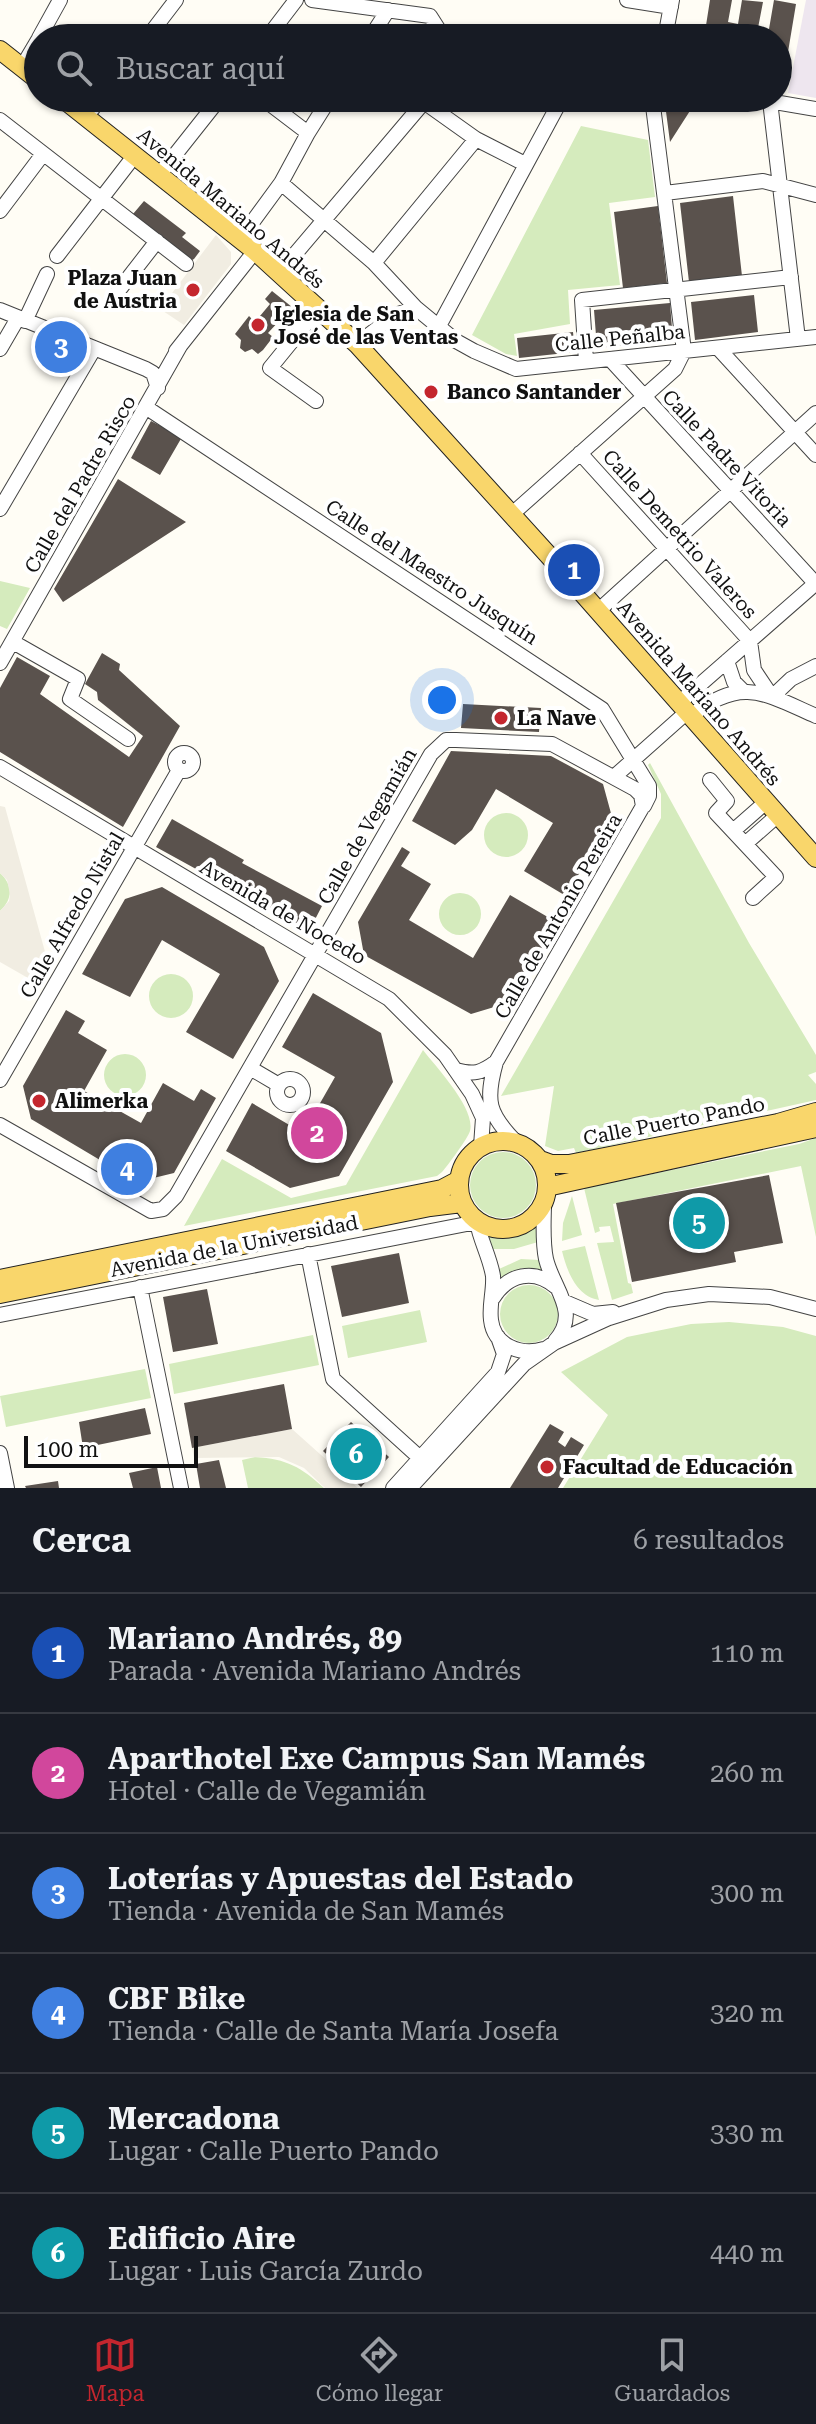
<!DOCTYPE html>
<html lang="es">
<meta charset="utf-8">
<style>
:root{--surface:#171b24;--page:#242831;--text:#f1f3f6;--muted:#9ea1a6;--line:#363941;--accent:#c4262e}
body{margin:0;font-family:"Roboto Serif",serif;background:var(--page);color:var(--text)}
.scale{position:absolute;left:24px;bottom:20px;width:174px;box-sizing:border-box;padding-left:8px;border:4px solid #111;border-top:0;font-size:22px;line-height:28px;white-space:nowrap;color:#111;-webkit-text-stroke:6px #fff;paint-order:stroke}
.you{position:absolute;left:442px;top:700px;width:28px;height:28px;margin:-20px;border:6px solid #fff;border-radius:50%;background:#1a73e8;box-shadow:0 0 0 12px #1a73e833}
.badge{display:grid;place-items:center;width:52px;height:52px;border-radius:50%;background:var(--accent);color:#fff;font-size:26px;font-weight:700}
.pin{position:absolute;translate:-50% -50%;border:4px solid #fff;box-shadow:0 2px 8px #0006}
.list{margin:0;padding:0;list-style:none}
h2{display:flex;justify-content:space-between;align-items:center;height:104px;margin:0;padding:0 32px;font-size:34px}
h2 small{font-size:26px;font-weight:400;color:var(--muted)}
.list li{display:grid;grid-template-columns:52px 1fr auto;gap:24px;align-items:center;box-sizing:border-box;height:120px;padding:0 32px;border-top:2px solid var(--line)}
.list b{display:block;font-size:30px;white-space:nowrap}
.list p{margin:0;font-size:26px;white-space:nowrap;color:var(--muted)}
.list em{font-size:26px;font-style:normal;color:var(--muted)}
.icon{flex:none;width:44px;height:44px;fill:none;stroke:currentColor;stroke-width:2;stroke-linecap:round;stroke-linejoin:round}
.map{position:relative;flex:none;width:816px;height:1488px;overflow:hidden}
.search{position:absolute;background:var(--surface);box-shadow:0 2px 6px #0004;left:24px;right:24px;top:24px;height:88px;display:flex;align-items:center;gap:20px;box-sizing:border-box;padding:0 28px;border-radius:44px;color:var(--muted);font-size:30px}
.sheet{height:824px;background:var(--surface)}
nav{display:flex;justify-content:space-around;align-items:center;box-sizing:border-box;height:112px;border-top:2px solid var(--line);background:var(--surface);font-size:22px;color:var(--muted)}
nav a{display:grid;justify-items:center;gap:4px}
nav .on{color:var(--accent)}
.map>svg:first-child{display:block}
</style>
<div class="map">
<svg width="816" height="1488" viewBox="0 0 816 1488">
<rect width="100%" height="100%" fill="#fffdf5"/>
<path fill="#eee6ef" d="M806,0H816V98L788,93Z"/>
<path fill="#d5ebbd" d="M581,126L648,140L655,197L609,203L620,285L568,290L570,324L514,334L517,356L506,354L472,335Z
M0,581L30,588L7,629L0,626Z
M650,763L749,943L816,1055V1072L808,1075L816,1084V1100L576,1153L574,1148L558,1151L545,1146L554,1086L501,1096L661,818V794L648,765Z
M484 835a22 22 0 1 1 44 0a22 22 0 1 1-44 0Z
M0,873C13,885 13,899 0,911Z
M439 914a21 21 0 1 1 42 0a21 21 0 1 1-42 0Z
M149 996a22 22 0 1 1 44 0a22 22 0 1 1-44 0Z
M423,1050C436,1067 476,1109 470,1131C468,1138 448,1165 442,1172L437,1176L184,1226L222,1159L291,1198L346,1185Z
M104 1075a21 21 0 1 1 42 0a21 21 0 1 1-42 0Z
M816,1138V1237L801,1166L613,1204L628,1283L631,1284L633,1293L612,1300L597,1243L614,1242L610,1226L599,1227L600,1231L595,1233L584,1188L799,1144Z
M470 1185a33 33 0 1 1 66 0a33 33 0 1 1-66 0Z
M572,1196L582,1235L562,1241L563,1223Z
M539,1223L538,1242L514,1249H493L486,1235C507,1239 521,1236 539,1223Z
M585,1246L599,1300C576,1296 567,1271 562,1251Z
M521,1259L540,1260L542,1270L522,1268L501,1279L499,1269Z
M500 1314a29 29 0 1 1 58 0a29 29 0 1 1-58 0Z
M420,1310L427,1342L348,1358L342,1326Z
M729,1322L783,1327L816,1336V1488H563L608,1415L561,1372L627,1337L691,1324Z
M313,1335L319,1365L174,1394L169,1364Z
M145,1369L151,1398L6,1427L0,1396Z
M255,1457C287,1459 301,1467 324,1488H248L242,1460Z"/>
<path fill="#f1ede2" d="M216,235L231,252V264L184,325L160,309Z
M0,806L5,807L47,959L35,982L0,962V911L9,901L10,894L7,880L0,873Z
M292,1429L358,1488H325L304,1468L279,1457L194,1458L192,1448Z"/>
<path fill="#5a524d" d="M710,0H732L728,22L738,24L742,0L763,2L758,28L769,29L774,0L796,4L782,88L778,87V38H704Z
M669,98L695,103L670,142L665,104Z
M733,196L742,276L689,282L680,203Z
M144,201L186,233L182,237L200,251L194,259L192,260L133,214Z
M658,206L667,283L623,288L614,212Z
M272,291L292,307L268,333L273,337L263,350L258,354L252,349L245,352L240,348L241,340L235,334L249,316L255,322L270,304L265,299Z
M754,295L758,332L695,340L691,302Z
M670,303L673,341L597,348L594,310Z
M573,332L575,352L519,358L517,338Z
M151,421L182,437L160,475L131,458Z
M118,479L186,522L63,602L54,589Z
M102,653L120,664L119,670L180,726L123,827L0,752V688L17,657L50,676L40,694L129,757L143,736L98,700L97,692L85,684Z
M463,704L541,708L539,732L461,728Z
M451,751L551,756L603,784L612,817L566,896L524,871L553,823L496,789L472,830L455,845L412,821Z
M172,819L244,860L242,863L322,906L309,931L156,847Z
M402,847L410,852L401,866L431,884L409,920L473,958L510,895L558,923L511,1002L471,1014L364,955L358,922Z
M162,887L264,947L279,981L233,1059L186,1032L220,974L162,940L130,997L82,974L125,899Z
M313,993L381,1033L393,1082L339,1176L290,1188L226,1151L252,1103L303,1133L335,1077L282,1047Z
M66,1010L85,1021L78,1033L107,1050L84,1091L141,1123L163,1083L194,1101L201,1089L216,1098L174,1173L137,1182L31,1119L23,1086Z
M769,1175L783,1243L734,1252L736,1262L632,1282L616,1203Z
M399,1253L409,1303L342,1317L331,1266Z
M207,1289L218,1344L173,1352L163,1297Z
M284,1384L292,1429L192,1448L184,1403Z
M145,1408L151,1434L83,1448L79,1422Z
M351,1422L389,1457L361,1487L323,1451Z
M550,1424L564,1432L558,1442L565,1447L571,1437L584,1445L558,1488H510Z
M219,1460L226,1488H200L196,1464Z
M157,1467L161,1488H133L129,1473Z
M58,1481L59,1488H26L25,1486Z"/>
<g fill="none" stroke-linecap="round" stroke-linejoin="round">
<defs>
<path id="minor" d="M312,0L430,16
M627,0L671,7
M430,16L444,38
M39,38L60,0
M147,38L176,0
M267,38L296,0
M370,38L388,10
M665,38L672,0
M22,67L38,40
M262,98L308,133
M751,98L816,109
M770,101L798,339
M86,117L101,98
M0,120L186,264
M159,175L220,98
M281,183L374,263L416,308
M665,193L763,181L816,195
M0,211L43,154
M240,239L281,183L308,133L330,98
M57,256L135,155
M374,263L476,139
M279,273L424,102L476,139L525,164
M119,290L157,241
M0,310L146,369L153,373L158,388
M25,321L47,274
M439,326L562,98
M357,344L395,315L416,308L456,341L474,351L516,369L816,337
M718,348L816,455
M0,349L18,318
M176,351L255,251
M610,359L816,584
M586,361L582,300L791,277
M316,401L270,368L318,309
M147,408L602,709L649,786V796L644,806
M580,453L750,641L754,670L772,697
M0,509L94,349
M511,515L675,369L684,351L652,98
M598,611L816,413
M13,642L78,679L70,699L128,739
M727,661L734,682L742,690
M0,663L180,346
M772,697L791,679L816,666
M679,703L816,583
M691,716C741,676 764,693 816,716
M175 762a9 9 0 1 1 18 0a9 9 0 1 1-18 0Z
M0,767L389,999L445,1055L472,1094L483,1118L481,1146
M615,776L687,712
M710,780L727,801L716,813L776,877L753,898
M733,831L766,802
M745,844L778,815
M250,1068L279,1085
M456,1070C474,1075 481,1073 496,1062
M277 1092a13 13 0 1 1 26 0a13 13 0 1 1-26 0Z
M0,1080L179,770
M0,1125L151,1211L163,1209L176,1196L431,754L446,740H456L552,744L635,789L641,795L643,806L496,1062C485,1101 488,1114 517,1143
M544,1201C544,1220 542,1240 546,1259C553,1289 581,1312 555,1341
M308,1254L333,1379L420,1458
M140,1287L181,1488
M493,1298C508,1274 534,1268 556,1287
M565,1302L593,1314L613,1312
M0,1315L477,1222C480,1240 490,1257 493,1276C494,1291 489,1305 491,1320C494,1346 521,1356 544,1349
M0,1453L7,1488
M393,1488L498,1372L504,1354L498,1337
M410,1488L524,1364L554,1343L609,1318L666,1300L709,1294L770,1297L816,1309"/>
<path id="major" d="M0,50L38,80
M62,98L255,251L357,344L570,579L816,858
M459 1185a44 44 0 1 1 88 0a44 44 0 1 1-88 0Z
M540,1160L551,1164H569L778,1123L816,1112
M547,1187L816,1128
M0,1279L442,1189L459,1180
M0,1294L430,1207L462,1203"/>
</defs>
<use href="#minor" stroke="#444" stroke-width="16"/>
<use href="#major" stroke="#222" stroke-width="20"/>
<use href="#minor" stroke="#fff" stroke-width="14"/>
<use href="#major" stroke="#f9d66b" stroke-width="18"/>
</g>
<g fill="#c4262e" stroke="#fff" stroke-width="3">
<circle cx="193" cy="290" r="8"/>
<circle cx="258" cy="325" r="8"/>
<circle cx="431" cy="392" r="8"/>
<circle cx="501" cy="718" r="8"/>
<circle cx="39" cy="1101" r="8"/>
<circle cx="547" cy="1467" r="8"/>
</g>
<g text-anchor="middle" dominant-baseline="central" stroke-width="8" stroke-linejoin="round" paint-order="stroke">
<g font-size="20" fill="#111" stroke="#fff">
<text transform="translate(231 208) rotate(40)">Avenida Mariano Andrés</text>
<text transform="translate(620 338) rotate(-6)">Calle Peñalba</text>
<text transform="translate(727 458) rotate(47)">Calle Padre Vitoria</text>
<text transform="translate(80 484) rotate(-60)">Calle del Padre Risco</text>
<text transform="translate(680 534) rotate(48)">Calle Demetrio Valeros</text>
<text transform="translate(432 572) rotate(33)">Calle del Maestro Jusquín</text>
<text transform="translate(699 693) rotate(49)">Avenida Mariano Andrés</text>
<text transform="translate(367 826) rotate(-60)">Calle de Vegamián</text>
<text transform="translate(283 912) rotate(30)">Avenida de Nocedo</text>
<text transform="translate(72 915) rotate(-60)">Calle Alfredo Nistal</text>
<text transform="translate(558 916) rotate(-60)">Calle de Antonio Pereira</text>
<text transform="translate(674 1121) rotate(-11)">Calle Puerto Pando</text>
<text transform="translate(234 1246) rotate(-11)">Avenida de la Universidad</text>
</g>
<g font-size="20" font-weight="bold" fill="#111" stroke="#fff" text-anchor="start">
<text x="177" y="278" text-anchor="end">Plaza Juan<tspan x="177" dy="23">de Austria</tspan></text>
<text x="274" y="314">Iglesia de San<tspan x="274" dy="23">José de las Ventas</tspan></text>
<text x="447" y="392">Banco Santander</text>
<text x="517" y="718">La Nave</text>
<text x="55" y="1101">Alimerka</text>
<text x="563" y="1467">Facultad de Educación</text>
</g>
</g>
</svg>
<div class="scale">100 m</div>
<div class="you"></div>
<div class="pin badge" style="left:574px;top:570px;background:#1a4fb4">1</div>
<div class="pin badge" style="left:317px;top:1133px;background:#d1479c">2</div>
<div class="pin badge" style="left:61px;top:347px;background:#3f7fe0">3</div>
<div class="pin badge" style="left:127px;top:1169px;background:#3f7fe0">4</div>
<div class="pin badge" style="left:699px;top:1223px;background:#0f9aa8">5</div>
<div class="pin badge" style="left:356px;top:1454px;background:#0f9aa8">6</div>
<div class="search"><svg class="icon" aria-label="search" viewBox="0 0 24 24"><circle cx="10" cy="10" r="6"/><path d="M15 15l6 6"/></svg>Buscar aquí</div>
</div>
<section class="sheet">
<h2>Cerca<small>6 resultados</small></h2>
<ul class="list">
<li><span class="badge" style="background:#1a4fb4">1</span><div><b>Mariano Andrés, 89</b><p>Parada · Avenida Mariano Andrés</p></div><em>110 m</em></li>
<li><span class="badge" style="background:#d1479c">2</span><div><b>Aparthotel Exe Campus San Mamés</b><p>Hotel · Calle de Vegamián</p></div><em>260 m</em></li>
<li><span class="badge" style="background:#3f7fe0">3</span><div><b>Loterías y Apuestas del Estado</b><p>Tienda · Avenida de San Mamés</p></div><em>300 m</em></li>
<li><span class="badge" style="background:#3f7fe0">4</span><div><b>CBF Bike</b><p>Tienda · Calle de Santa María Josefa</p></div><em>320 m</em></li>
<li><span class="badge" style="background:#0f9aa8">5</span><div><b>Mercadona</b><p>Lugar · Calle Puerto Pando</p></div><em>330 m</em></li>
<li><span class="badge" style="background:#0f9aa8">6</span><div><b>Edificio Aire</b><p>Lugar · Luis García Zurdo</p></div><em>440 m</em></li>
</ul>
</section>
<nav>
<a class="on"><svg class="icon" aria-label="map" viewBox="0 0 24 24"><path d="M3 6l6-2 6 2 6-2v14l-6 2-6-2-6 2zM9 4v14M15 6v14"/></svg>Mapa</a>
<a><svg class="icon" aria-label="directions" viewBox="0 0 24 24"><path d="M12 3l9 9-9 9-9-9zM9 14v-3h6M13 9l2 2-2 2"/></svg>Cómo llegar</a>
<a><svg class="icon" aria-label="saved" viewBox="0 0 24 24"><path d="M7 4h10v16l-5-4-5 4z"/></svg>Guardados</a>
</nav>
